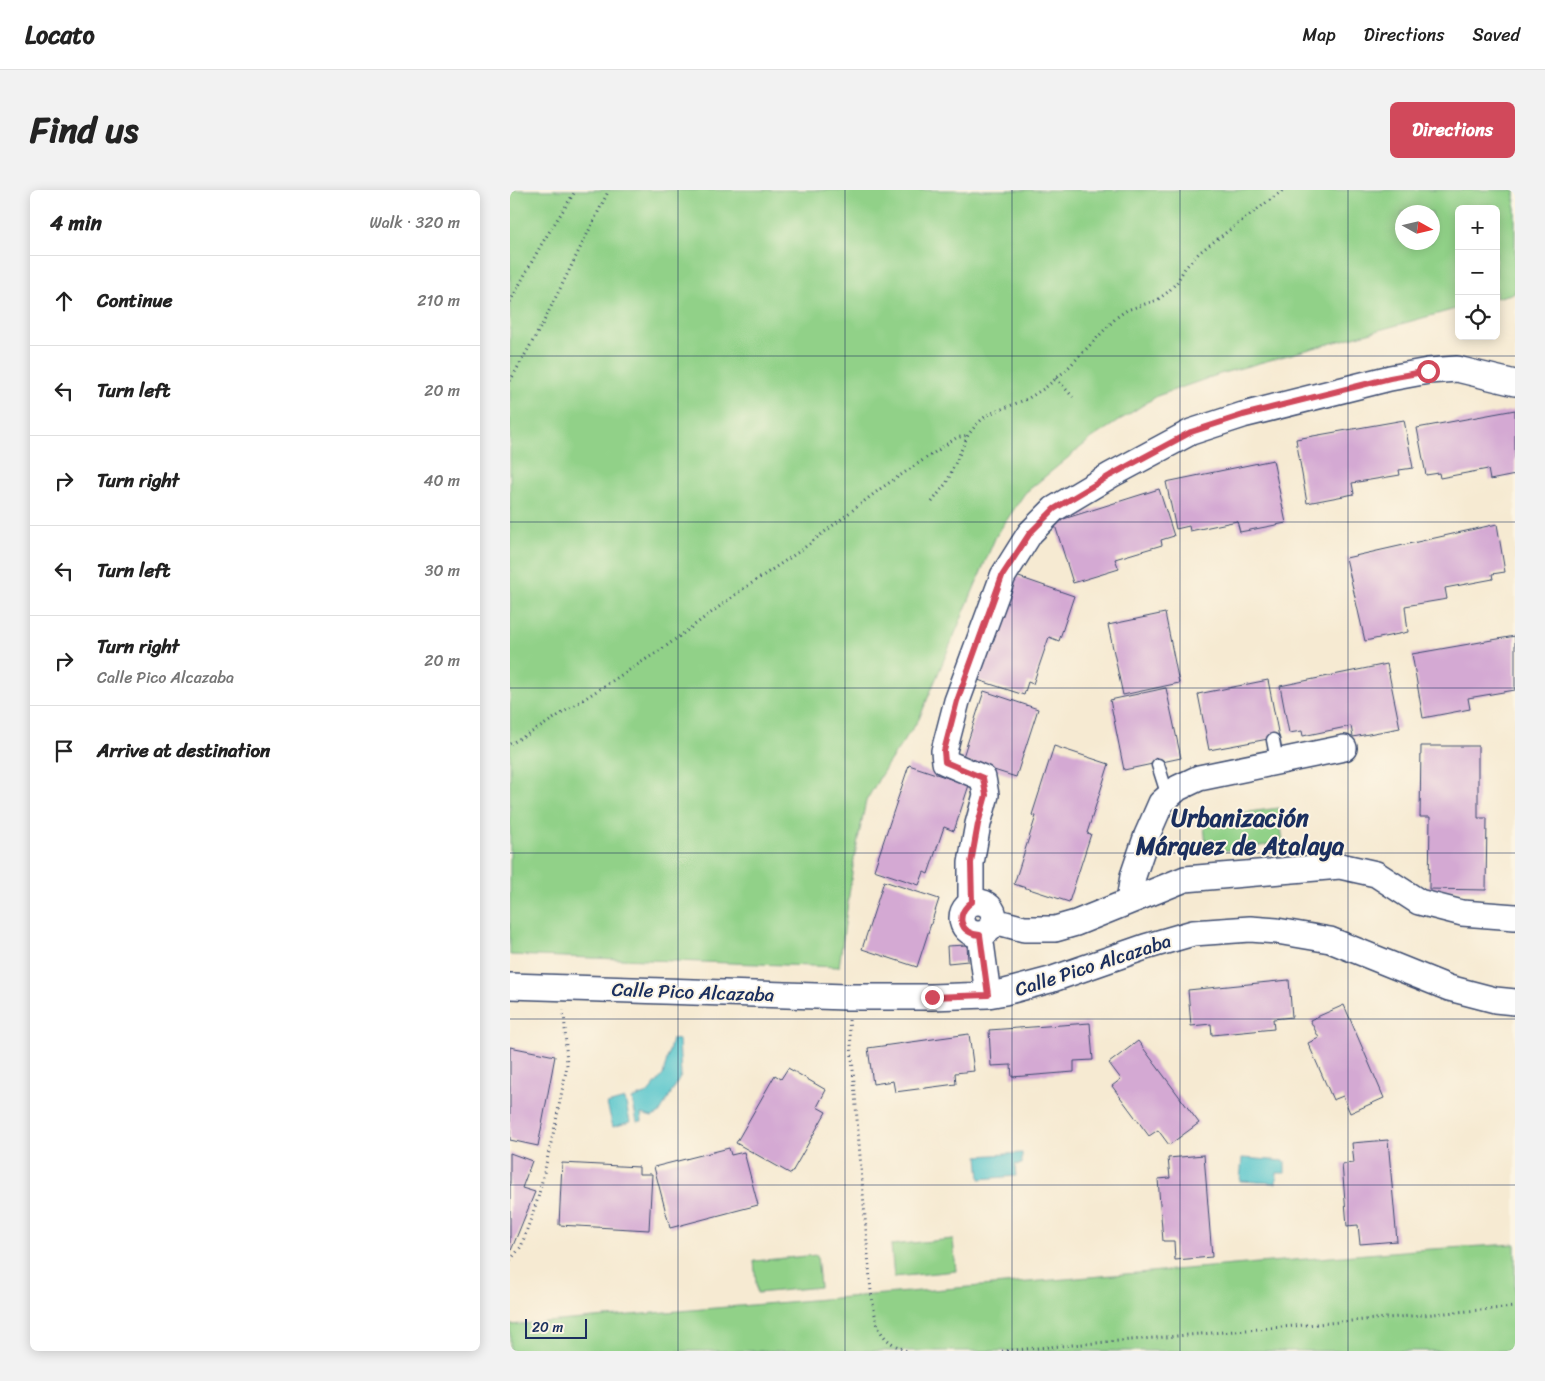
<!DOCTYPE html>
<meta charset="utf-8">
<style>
:root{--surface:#fff;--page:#f2f2f2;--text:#222;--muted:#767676;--line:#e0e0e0;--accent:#d1495b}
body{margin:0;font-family:Sriracha,sans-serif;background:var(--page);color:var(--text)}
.controls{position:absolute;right:15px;top:15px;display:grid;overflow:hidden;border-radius:8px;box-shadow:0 2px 12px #0003}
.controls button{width:45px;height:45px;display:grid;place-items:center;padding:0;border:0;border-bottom:1px solid var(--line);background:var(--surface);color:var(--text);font:25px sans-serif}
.compass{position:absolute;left:885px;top:15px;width:45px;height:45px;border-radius:50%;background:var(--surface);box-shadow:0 2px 12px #0003;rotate:98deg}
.scale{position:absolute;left:15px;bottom:12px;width:62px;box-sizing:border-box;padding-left:5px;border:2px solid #1b2f5e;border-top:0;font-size:14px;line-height:18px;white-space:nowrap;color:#1b2f5e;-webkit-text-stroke:4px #fcf5e5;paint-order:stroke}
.stop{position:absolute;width:15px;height:15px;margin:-11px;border:4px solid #d1495b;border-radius:50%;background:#fff}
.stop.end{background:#d1495b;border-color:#fff;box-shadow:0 1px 5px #0008}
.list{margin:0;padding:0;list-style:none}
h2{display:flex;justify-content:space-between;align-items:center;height:65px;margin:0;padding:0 20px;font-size:21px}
h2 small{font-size:16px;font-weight:400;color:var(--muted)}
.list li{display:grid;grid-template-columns:32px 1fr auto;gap:15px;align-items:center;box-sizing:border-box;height:90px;padding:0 20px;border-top:1px solid var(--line)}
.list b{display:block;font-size:19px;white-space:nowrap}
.list p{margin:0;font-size:16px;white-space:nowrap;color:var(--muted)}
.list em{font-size:16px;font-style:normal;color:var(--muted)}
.icon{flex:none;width:28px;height:28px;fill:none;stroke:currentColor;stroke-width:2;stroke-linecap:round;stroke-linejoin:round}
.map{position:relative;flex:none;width:1005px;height:1161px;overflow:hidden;border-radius:8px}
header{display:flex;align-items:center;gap:30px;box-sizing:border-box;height:70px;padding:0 25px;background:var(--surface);border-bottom:1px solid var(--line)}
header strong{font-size:24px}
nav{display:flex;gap:28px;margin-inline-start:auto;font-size:18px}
.intro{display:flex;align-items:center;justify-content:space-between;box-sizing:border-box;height:120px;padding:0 30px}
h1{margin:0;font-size:35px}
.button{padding:12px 22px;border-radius:8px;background:var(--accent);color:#fff;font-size:18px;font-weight:700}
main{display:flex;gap:30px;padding:0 30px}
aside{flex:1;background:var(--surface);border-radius:8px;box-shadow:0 2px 12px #0003}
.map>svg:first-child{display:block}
</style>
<header>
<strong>Locato</strong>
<nav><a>Map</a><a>Directions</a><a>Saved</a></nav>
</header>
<div class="intro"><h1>Find us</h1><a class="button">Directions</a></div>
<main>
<aside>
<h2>4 min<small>Walk · 320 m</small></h2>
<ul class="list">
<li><svg class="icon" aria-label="ahead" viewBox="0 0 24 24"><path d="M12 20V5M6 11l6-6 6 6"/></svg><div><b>Continue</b></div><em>210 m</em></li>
<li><svg class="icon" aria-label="left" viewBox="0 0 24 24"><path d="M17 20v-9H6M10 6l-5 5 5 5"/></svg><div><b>Turn left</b></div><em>20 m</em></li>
<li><svg class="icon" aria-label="right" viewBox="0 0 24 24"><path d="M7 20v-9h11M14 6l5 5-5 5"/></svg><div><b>Turn right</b></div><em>40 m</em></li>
<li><svg class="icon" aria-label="left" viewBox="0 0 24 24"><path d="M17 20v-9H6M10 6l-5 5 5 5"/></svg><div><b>Turn left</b></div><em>30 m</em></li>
<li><svg class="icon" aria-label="right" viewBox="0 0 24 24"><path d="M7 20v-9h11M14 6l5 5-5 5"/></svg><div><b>Turn right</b><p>Calle Pico Alcazaba</p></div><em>20 m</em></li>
<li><svg class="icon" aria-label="arrive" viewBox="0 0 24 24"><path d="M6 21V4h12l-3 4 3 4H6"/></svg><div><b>Arrive at destination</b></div></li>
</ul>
</aside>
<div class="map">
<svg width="1005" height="1161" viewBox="0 0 1005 1161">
<rect width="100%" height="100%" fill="#fcf5e5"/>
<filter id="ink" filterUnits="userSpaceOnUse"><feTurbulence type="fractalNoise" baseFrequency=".02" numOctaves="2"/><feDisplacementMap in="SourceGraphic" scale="10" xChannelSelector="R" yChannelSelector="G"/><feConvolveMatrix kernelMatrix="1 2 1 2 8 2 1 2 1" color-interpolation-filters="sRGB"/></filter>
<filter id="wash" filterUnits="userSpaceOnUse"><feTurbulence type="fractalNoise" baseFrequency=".0096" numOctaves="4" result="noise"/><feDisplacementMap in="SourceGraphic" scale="20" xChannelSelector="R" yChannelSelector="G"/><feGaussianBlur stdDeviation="1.12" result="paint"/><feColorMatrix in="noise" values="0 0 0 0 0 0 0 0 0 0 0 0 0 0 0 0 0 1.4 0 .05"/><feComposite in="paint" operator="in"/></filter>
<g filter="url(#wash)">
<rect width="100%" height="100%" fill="#f6ead2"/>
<path fill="#91d188" stroke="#568073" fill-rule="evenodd" d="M0,0H1005V103L986,108V19H949V118L713,183L647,206L582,248L515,303L486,346L409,529L377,575L356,611L344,669L329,777L0,765ZM922,22V52H892V22Z
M769,618L773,653L697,663L693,628Z
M443,1049L446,1081L384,1087L381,1055Z
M1005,1054V1160L991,1161H0V1135L905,1060Z
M307,1065L310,1097L247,1103L244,1071Z"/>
<path fill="#58c6cc" stroke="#3a7a95" d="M162,849L169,850L171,886L149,924L142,927L131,924L132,931L127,932L122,909L138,903L153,885Z
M115,909L120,932L103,937L97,914Z
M512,963V974L505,975L506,986L470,989L468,966Z
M732,968L775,971V983H767L766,993L730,991Z"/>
<g id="blocks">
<path fill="#d4a9d3" d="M1005,220V285L980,290L978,279L930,288L929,283L916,285L907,238Z
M894,230L903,278L889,280L890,285L842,293L844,304L797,313L786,249Z
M763,270L776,333L730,342L727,331L680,341L679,336L666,339L656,292Z
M649,299L664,346L651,350L652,355L605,369L609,379L563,393L544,332Z
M987,334L995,382L982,384L983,389L935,398L937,409L895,416L898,442L855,451L836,368Z
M503,385L564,406L549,451L539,447L523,494L518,492L514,505L468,490Z
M655,423L669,493L613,505L598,435Z
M1005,446V500L958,508L960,519L913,528L902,464Z
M877,474L890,538L843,547L841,536L793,546L792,541L779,543L770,496Z
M758,490L769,547L699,560L688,504Z
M656,498L671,568L614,580L600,510Z
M474,501L528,519L506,587L452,570Z
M544,556L599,574L577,643L581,644L559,712L504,694L526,626L522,625Z
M911,556H968V628H977L976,700L919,699L920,627H910Z
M399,575L459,595L444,641L434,637L418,684L414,682L409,695L364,680Z
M374,691L429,709L407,777L352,759Z
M457,755L458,771L438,773L437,756Z
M779,790L782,827L763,829L764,839L702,845L701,834L681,836L678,800Z
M834,815L874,908L840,923L833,906L823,910L798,853L809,848L800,830Z
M580,833L583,870L564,871V882L502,887L501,875L481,876L479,840Z
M459,844L464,881L445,883L446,894L385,902L383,891L363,894L358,858Z
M628,851L689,933L659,955L648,940L639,946L602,896L611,889L599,873Z
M0,857L45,866L28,956L0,950Z
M278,878L316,900L307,917L316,922L281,984L226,953L265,885L271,889Z
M878,950L887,1051L850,1054L848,1035L837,1036L832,974L844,973L842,953Z
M219,958L221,965L234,962L248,1015L160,1038L144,977Z
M0,963L22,971L12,998L25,1002L0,1063Z
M694,965L702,1067L665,1070L664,1051H653L648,989L660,988L658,968Z
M52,973L129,977V984H142L139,1040L49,1035Z"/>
</g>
</g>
<g filter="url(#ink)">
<use href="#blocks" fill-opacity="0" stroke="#3c4b6f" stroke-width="1"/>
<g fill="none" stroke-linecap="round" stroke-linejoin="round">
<defs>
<path id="service" d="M763,550L767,571
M648,575L655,597L660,605"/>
<path id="minor" d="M619,711L623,686L637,645L651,613L668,598L689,588L834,558
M452 728a16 16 0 1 1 32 0a16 16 0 1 1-32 0Z
M461,712V673L468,634L476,605L473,588L435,572L434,561L447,511L493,386L520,343L544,319L601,285L681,242L733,225L880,188L918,181L947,179L1005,193
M484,731L514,739H545L566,733L675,689L830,676L866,684L909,712L952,723L1005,727
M470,745L478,805
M0,796L336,807H421L478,805L495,802L540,790L635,757L683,743L740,739L767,741L820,750L939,798L985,810L1005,812"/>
</defs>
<use href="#service" stroke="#3c4b6f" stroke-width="15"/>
<use href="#minor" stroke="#3c4b6f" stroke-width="28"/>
<path stroke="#3c4b6f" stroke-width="3" stroke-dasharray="1 4" stroke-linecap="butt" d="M0,112L31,55L66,0
M546,188L563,207
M0,191L33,133L99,0
M422,312L437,292L458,245L467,234L477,225L517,209L535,198L556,180L607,127L617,120L647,110L658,102L667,92L675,78L690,62L773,0
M0,554L29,538L155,457L233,399L290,361L370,299L446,248L458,245
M339,830L361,1102C367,1132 364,1148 397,1161
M0,1070L11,1057L28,1008L45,936L57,876L54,820
M492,1161L1005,1117"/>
<use href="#service" stroke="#fff" stroke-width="12"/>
<use href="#minor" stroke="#fff" stroke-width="25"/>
</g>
</g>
<g fill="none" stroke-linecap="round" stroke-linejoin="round" filter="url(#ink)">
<path stroke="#d1495b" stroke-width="6" d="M422,807L478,805L470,745C449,744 445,723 462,712L461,673L468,634L476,605L473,588L435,572L434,561L447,511L492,386L520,343L544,319L601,285L681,242L733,225L880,188L918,181"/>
</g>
<path fill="none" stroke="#1b2f5e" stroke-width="1" stroke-opacity="0.55" d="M168,0V1161M335,0V1161M502,0V1161M670,0V1161M838,0V1161M0,166H1005M0,332H1005M0,498H1005M0,663H1005M0,829H1005M0,995H1005"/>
<g text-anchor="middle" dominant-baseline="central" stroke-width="4" stroke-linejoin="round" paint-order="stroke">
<g font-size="19" fill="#1b2f5e" stroke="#fcf5e5">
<text transform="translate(583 775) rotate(-18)">Calle Pico Alcazaba</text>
<text transform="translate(183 802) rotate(2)">Calle Pico Alcazaba</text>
</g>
<g font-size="24" font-weight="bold" fill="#1b2f5e" stroke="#fcf5e5">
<text x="730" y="628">Urbanización<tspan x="730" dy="28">Márquez de Atalaya</tspan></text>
</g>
</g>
</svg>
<div class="controls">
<button>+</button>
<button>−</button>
<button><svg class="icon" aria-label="locate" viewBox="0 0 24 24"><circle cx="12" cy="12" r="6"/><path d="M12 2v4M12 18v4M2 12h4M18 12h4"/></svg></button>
</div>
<svg class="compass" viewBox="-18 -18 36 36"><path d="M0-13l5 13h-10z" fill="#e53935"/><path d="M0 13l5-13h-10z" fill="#767676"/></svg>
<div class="scale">20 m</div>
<div class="stop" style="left:918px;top:181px"></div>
<div class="stop end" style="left:422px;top:807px"></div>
</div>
</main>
